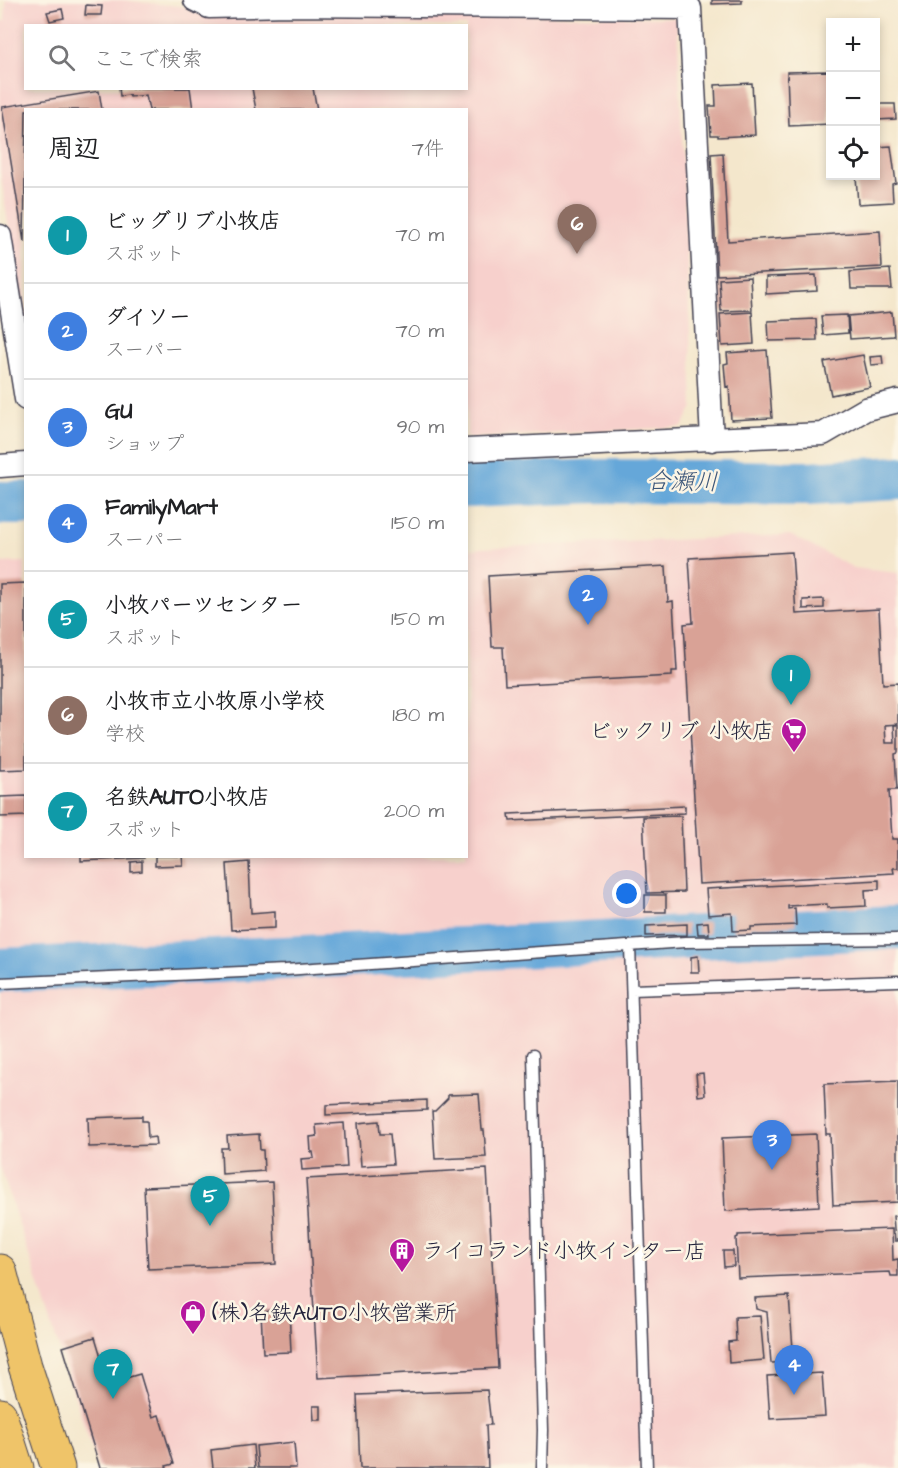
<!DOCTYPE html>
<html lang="ja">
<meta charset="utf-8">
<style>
:root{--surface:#fff;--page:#f6f6f6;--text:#202124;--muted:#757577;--line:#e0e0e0;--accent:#2563eb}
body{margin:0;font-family:"Architects Daughter","Klee One",sans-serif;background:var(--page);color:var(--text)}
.controls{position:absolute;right:18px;top:18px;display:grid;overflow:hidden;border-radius:0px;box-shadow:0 3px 9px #0003}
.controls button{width:54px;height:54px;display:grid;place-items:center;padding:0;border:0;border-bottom:2px solid var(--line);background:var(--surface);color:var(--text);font:30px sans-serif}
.you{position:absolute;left:627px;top:894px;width:21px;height:21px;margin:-15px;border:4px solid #fff;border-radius:50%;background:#1a73e8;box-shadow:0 0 0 9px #1a73e833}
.badge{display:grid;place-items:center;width:39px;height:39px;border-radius:50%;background:var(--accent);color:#fff;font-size:20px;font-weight:700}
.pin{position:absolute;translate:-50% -50px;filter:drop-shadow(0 2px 3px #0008)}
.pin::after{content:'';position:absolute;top:32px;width:21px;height:18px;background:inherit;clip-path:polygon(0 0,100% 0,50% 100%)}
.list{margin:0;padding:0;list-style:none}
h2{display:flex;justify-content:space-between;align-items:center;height:78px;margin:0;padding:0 24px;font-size:26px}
h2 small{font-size:20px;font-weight:400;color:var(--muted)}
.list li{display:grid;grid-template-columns:39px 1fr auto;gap:18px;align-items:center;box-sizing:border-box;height:96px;padding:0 24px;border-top:2px solid var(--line)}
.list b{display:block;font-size:22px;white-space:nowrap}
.list p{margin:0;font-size:20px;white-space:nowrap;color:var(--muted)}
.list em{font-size:20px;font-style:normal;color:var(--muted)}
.icon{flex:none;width:33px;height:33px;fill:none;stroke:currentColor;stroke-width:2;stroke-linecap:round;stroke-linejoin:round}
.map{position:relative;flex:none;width:898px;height:1468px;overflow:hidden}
.search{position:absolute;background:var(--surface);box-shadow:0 3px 9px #0003;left:24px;top:24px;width:444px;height:66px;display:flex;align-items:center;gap:15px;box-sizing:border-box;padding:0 21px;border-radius:0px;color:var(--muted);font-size:22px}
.panel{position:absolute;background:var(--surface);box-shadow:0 3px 9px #0003;left:24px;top:108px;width:444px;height:750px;border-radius:0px}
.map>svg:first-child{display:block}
</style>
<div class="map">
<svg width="898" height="1468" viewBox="0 0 898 1468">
<rect width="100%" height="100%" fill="#fcf5e5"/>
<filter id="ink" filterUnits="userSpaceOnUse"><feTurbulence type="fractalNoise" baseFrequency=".0167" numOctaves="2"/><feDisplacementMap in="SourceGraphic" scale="12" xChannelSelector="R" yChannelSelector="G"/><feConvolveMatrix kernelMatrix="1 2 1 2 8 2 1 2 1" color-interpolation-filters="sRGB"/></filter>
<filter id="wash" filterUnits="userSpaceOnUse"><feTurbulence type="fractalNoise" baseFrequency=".008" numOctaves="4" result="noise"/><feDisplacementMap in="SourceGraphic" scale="24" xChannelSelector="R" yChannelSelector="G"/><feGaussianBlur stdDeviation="1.35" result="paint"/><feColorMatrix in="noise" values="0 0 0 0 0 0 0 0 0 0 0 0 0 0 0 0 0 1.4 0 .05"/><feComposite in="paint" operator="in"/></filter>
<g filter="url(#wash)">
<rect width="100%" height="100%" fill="#f4e7cc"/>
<path fill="#f7d0cc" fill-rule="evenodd" d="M6,0H123L205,9L677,18L693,407L682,427L467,438L466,110H26L25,338L0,170V21H5ZM26,26H466V88H26Z
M790,535L854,568L898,573V1468H98L0,1166V563L25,562L26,856H466L467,550L482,548Z"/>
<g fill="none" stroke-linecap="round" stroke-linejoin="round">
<path stroke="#65a7d9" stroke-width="44" d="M466,486L603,481L809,483L898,478
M0,503H26
M0,970L285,958L898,927"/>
</g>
<g id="blocks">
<path fill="#d9a296" d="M712,0H742V3L712,4Z
M86,5L102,6L101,15H85Z
M62,9L64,18L50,21L47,12Z
M830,71V124L789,126L787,72Z
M752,83L755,135L718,137V135H711L709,106H716L715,85Z
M119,88H190L193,110H149L146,95L130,97L129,95L120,96Z
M252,88H313L317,110H256Z
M99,91L102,110H26L24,242L2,107Z
M876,104H895L896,119L876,120Z
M891,146L896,183L892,184L893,202L858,204L856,176H876V147Z
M723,153L728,241L880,231L882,267L717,275L711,154Z
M890,269L892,289H851L850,272Z
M816,275L817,291L766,294V277Z
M750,277L752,310L721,311L719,279Z
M752,312L754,344L722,346L720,314Z
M892,312L894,336L850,339L848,316Z
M847,315L848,333L823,335L821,316Z
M816,319L817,340L769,341L768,321Z
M767,350L772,418L731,420L729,386L726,387L724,364L728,363L727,353Z
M863,355L870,387L831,395L824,362Z
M882,356L883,364L871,365L870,357Z
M792,552L796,614L879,609L883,684L898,683V724L885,725L886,743H895L894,725H898V753L895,754L897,790H889L892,839H898V868H893L894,873L699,884L684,624L693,623L689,558Z
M666,566L668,602L673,601L677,671H672V676L505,685L503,647H492L488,576Z
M26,583V769L0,770V584Z
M824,599V608L803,609V600Z
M26,796V816L0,817V797Z
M685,806V813L510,821L509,814Z
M681,816L684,892L647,893L643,817Z
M81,856H144V858L81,861Z
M155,856H182L183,865L155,866Z
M142,861V871L131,872V862Z
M249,862L251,913L275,911V928L231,930L227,864Z
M879,880V889L865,890L866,906L827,908V904L788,906V909L795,908L796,925L751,927V930L733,931L732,913L708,915L706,889Z
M645,895H666V912H645Z
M708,922L709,934H698L697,923Z
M687,924V935L646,936V926Z
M698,956L699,972H691V957Z
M703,1073L705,1095L698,1096L696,1074Z
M898,1081V1202L833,1205L830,1134H826L824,1084Z
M479,1094L482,1130H484L486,1157L435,1159L432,1111H435L448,1098V1095Z
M427,1100V1110L326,1115V1105Z
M142,1116V1121H147L148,1138L155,1137L156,1145L89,1147L88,1118Z
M379,1121L380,1134H390L393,1164L361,1166L358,1123Z
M344,1123L347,1167L302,1170L301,1159L314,1158L313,1152H311L310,1137L317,1136L316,1125Z
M259,1134L260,1150H263L264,1171L222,1174L221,1148H228L227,1136Z
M816,1134L819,1206L725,1211L722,1138Z
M487,1169L498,1368L318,1378L306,1179Z
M272,1182L276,1264L148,1269L144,1187Z
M898,1215V1241H895L893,1216Z
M892,1229L893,1260L898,1259V1276H891L890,1272L738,1278L736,1238L738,1237V1235Z
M723,1251H733L734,1266L724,1267Z
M789,1296L794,1362L771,1363L767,1312L756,1309L755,1298Z
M289,1309L291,1352L263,1353L261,1311Z
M760,1316L764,1360L729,1363L728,1342L736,1341L735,1317Z
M95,1337L109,1383L140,1374L153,1417L159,1415L174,1464L166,1466L167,1468H100L63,1347Z
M822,1373L825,1416L770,1419L767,1376Z
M487,1390L491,1425H486L488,1468H360L357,1395Z
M313,1406H321V1420H314Z
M294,1442L296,1468H258L256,1446Z
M253,1445L255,1468H213L211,1450Z"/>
</g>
</g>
<g filter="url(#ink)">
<use href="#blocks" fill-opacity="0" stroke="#424051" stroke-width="1.5"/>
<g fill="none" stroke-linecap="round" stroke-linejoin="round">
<defs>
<path id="lane" d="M630,946L647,1468
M0,983L285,970L685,942L898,939
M632,990L898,981
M533,1055L543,1430L542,1468"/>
<path id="street" d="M195,0L209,7L288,5L690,8L712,440
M0,236L26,399
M466,450L823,434L866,409L898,401
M0,466L26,464"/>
<path id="highway" d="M0,1271L25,1366L58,1468
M0,1415L17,1468"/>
</defs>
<use href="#lane" stroke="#424051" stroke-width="13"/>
<use href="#street" stroke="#424051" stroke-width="25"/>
<use href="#highway" stroke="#424051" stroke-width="35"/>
<use href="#lane" stroke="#fff" stroke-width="10"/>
<use href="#street" stroke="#fff" stroke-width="22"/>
<use href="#highway" stroke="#efc469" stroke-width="33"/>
</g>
</g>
<defs>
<symbol id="supermarket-pin" viewBox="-11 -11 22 30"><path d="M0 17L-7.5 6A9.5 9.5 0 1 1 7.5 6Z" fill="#b5179e" stroke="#fcf5e5"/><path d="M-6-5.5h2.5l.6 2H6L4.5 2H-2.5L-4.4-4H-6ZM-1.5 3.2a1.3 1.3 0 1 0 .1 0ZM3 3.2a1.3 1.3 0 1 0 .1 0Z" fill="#fff"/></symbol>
<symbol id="building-pin" viewBox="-11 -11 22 30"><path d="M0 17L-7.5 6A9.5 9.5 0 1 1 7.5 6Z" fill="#b5179e" stroke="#fcf5e5"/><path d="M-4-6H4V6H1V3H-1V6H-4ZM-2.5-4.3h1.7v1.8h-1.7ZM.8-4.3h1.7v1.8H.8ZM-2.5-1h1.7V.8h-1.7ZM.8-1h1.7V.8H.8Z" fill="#fff"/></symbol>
<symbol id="shop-pin" viewBox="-11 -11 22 30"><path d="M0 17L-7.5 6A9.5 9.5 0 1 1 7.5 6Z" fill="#b5179e" stroke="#fcf5e5"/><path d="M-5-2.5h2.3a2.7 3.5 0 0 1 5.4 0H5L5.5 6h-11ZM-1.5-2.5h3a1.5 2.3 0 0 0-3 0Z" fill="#fff"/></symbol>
</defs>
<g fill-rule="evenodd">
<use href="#supermarket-pin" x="779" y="716" width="30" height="40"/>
<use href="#building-pin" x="387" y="1236" width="30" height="40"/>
<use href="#shop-pin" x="178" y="1298" width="30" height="40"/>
</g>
<g text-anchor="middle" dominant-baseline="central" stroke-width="5" stroke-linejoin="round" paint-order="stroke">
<g font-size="22" fill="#22223b" stroke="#fcf5e5" text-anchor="start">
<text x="774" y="731" text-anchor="end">ビックリブ 小牧店</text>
<text x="422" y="1251">ライコランド小牧インター店</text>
<text x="212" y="1313">(株)名鉄AUTO小牧営業所</text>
</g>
<g font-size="24" font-style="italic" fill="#3d577a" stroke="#fcf5e5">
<text transform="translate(682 482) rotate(1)">合瀬川</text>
</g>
</g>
</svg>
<div class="controls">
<button>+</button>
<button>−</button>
<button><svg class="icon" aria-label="locate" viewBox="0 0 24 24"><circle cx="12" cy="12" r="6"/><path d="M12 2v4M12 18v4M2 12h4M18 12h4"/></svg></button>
</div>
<div class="you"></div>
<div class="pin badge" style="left:791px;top:705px;background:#0f9aa8">1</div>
<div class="pin badge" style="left:588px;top:625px;background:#3f7fe0">2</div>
<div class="pin badge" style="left:772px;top:1170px;background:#3f7fe0">3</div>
<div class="pin badge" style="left:794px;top:1395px;background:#3f7fe0">4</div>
<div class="pin badge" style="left:210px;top:1226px;background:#0f9aa8">5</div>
<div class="pin badge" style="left:577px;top:254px;background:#8d6e63">6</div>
<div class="pin badge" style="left:113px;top:1399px;background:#0f9aa8">7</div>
<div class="search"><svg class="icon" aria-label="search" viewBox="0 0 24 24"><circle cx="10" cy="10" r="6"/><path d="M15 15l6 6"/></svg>ここで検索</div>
<section class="panel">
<h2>周辺<small>7件</small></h2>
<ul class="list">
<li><span class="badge" style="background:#0f9aa8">1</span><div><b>ビッグリブ小牧店</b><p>スポット</p></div><em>70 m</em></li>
<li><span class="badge" style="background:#3f7fe0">2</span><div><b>ダイソー</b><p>スーパー</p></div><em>70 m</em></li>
<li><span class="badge" style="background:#3f7fe0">3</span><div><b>GU</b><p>ショップ</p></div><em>90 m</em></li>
<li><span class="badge" style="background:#3f7fe0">4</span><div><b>FamilyMart</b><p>スーパー</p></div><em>150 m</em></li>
<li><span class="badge" style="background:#0f9aa8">5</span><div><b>小牧パーツセンター</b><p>スポット</p></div><em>150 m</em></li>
<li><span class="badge" style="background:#8d6e63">6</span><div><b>小牧市立小牧原小学校</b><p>学校</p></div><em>180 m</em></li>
<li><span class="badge" style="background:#0f9aa8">7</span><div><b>名鉄AUTO小牧店</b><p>スポット</p></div><em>200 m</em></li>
</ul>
</section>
</div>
